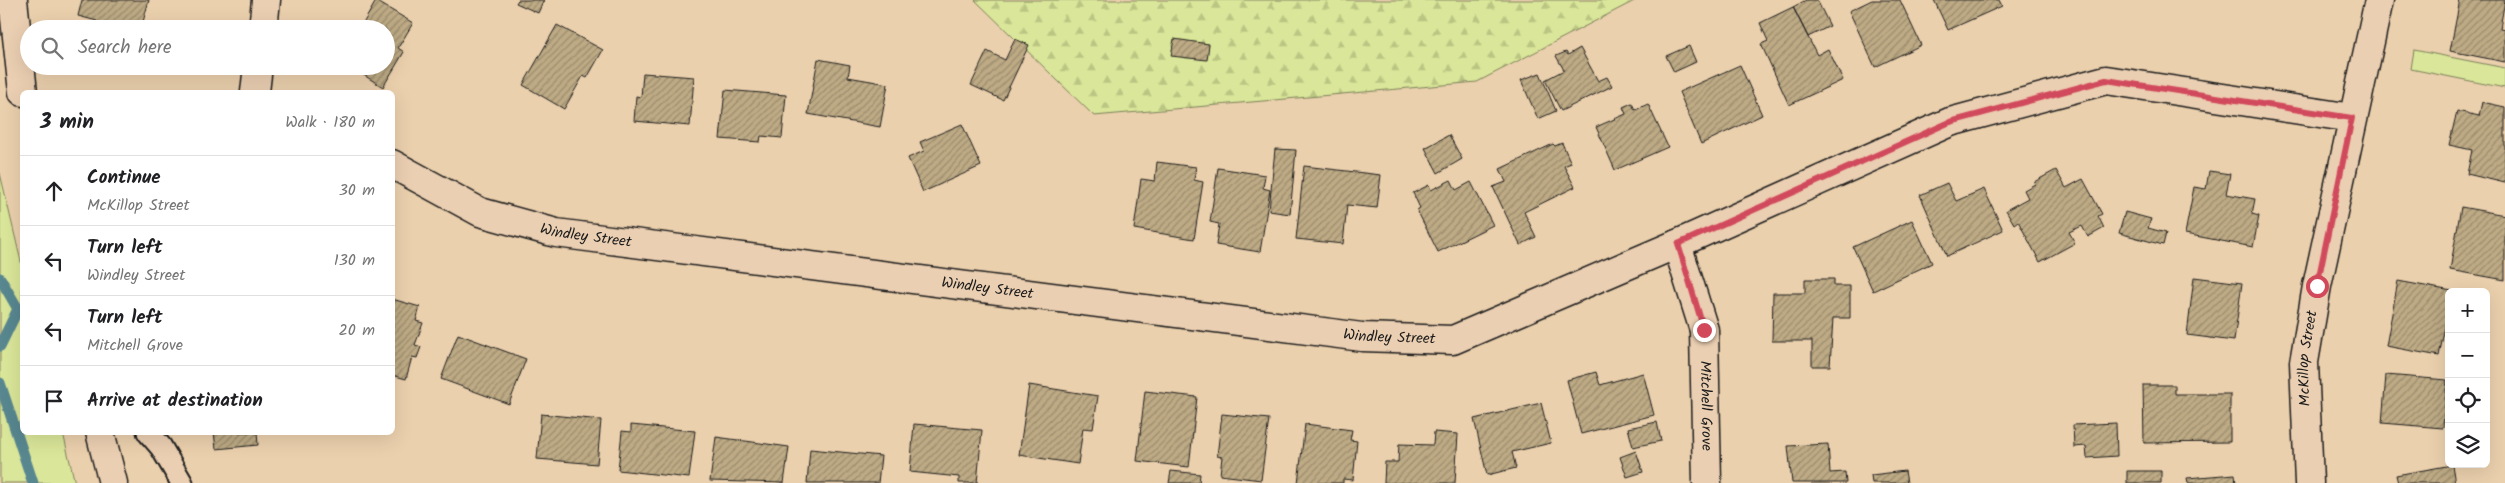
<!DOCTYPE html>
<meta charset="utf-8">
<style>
:root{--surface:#fff;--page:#f2f2f2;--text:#202124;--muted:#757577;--line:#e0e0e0}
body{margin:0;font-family:Kalam,sans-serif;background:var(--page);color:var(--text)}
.controls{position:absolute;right:15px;bottom:15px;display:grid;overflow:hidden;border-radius:8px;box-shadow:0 5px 20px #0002}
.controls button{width:45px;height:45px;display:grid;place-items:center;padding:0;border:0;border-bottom:1px solid var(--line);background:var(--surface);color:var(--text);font:25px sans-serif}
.stop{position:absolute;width:15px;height:15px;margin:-11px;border:4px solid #d1495b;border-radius:50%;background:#fff}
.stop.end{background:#d1495b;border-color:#fff;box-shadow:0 1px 5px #0008}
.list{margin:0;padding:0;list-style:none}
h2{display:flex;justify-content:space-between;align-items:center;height:65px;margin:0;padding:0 20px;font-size:21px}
h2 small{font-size:16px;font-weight:400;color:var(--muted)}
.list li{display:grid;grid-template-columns:32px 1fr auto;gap:15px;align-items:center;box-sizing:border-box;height:70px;padding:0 20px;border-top:1px solid var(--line)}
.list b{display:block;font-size:19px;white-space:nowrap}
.list p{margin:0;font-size:16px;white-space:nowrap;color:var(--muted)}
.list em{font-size:16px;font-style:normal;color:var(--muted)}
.icon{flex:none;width:28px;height:28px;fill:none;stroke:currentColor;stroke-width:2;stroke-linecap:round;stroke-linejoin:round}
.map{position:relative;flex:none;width:2505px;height:483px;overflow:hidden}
.search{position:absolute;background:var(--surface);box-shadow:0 5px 20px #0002;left:20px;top:20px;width:375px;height:55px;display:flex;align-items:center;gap:12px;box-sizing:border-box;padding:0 18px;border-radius:28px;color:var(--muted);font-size:19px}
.panel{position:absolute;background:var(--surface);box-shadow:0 5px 20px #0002;left:20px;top:90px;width:375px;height:345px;border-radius:8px}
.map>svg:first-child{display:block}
</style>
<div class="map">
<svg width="2505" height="483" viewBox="0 0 2505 483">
<defs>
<pattern id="forest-firs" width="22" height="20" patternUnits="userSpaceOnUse" patternTransform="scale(1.25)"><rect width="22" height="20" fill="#dae699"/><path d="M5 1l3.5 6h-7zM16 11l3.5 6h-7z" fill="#bac583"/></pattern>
<pattern id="building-hatch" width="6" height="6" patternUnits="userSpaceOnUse" patternTransform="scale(1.25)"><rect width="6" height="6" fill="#beab85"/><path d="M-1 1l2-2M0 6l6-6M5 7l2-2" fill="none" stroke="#9a8a6c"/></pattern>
</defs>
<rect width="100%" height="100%" fill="#ebd0ad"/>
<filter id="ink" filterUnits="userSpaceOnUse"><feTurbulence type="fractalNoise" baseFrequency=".02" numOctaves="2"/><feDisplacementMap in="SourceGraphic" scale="10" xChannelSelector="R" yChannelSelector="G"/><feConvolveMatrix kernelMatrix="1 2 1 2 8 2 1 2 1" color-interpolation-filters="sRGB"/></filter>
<g filter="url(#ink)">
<path fill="url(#forest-firs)" stroke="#7b815a" d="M975,0H1636L1477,82L1094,116Z"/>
<path fill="#dae699" stroke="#7b815a" d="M2414,50L2505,68V88L2411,69Z
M0,173L22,266V432L63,433L75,483H0Z"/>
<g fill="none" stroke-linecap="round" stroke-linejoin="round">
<path stroke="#588790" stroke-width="11" d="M0,278L18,309L0,346
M0,383L33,483"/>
</g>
<path fill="url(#building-hatch)" stroke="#1c1c1c" d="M82,0H149L141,29H95L97,21L78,16Z
M518,0H544L538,13L516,3Z
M1806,0H1817L1830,26L1808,37L1793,7Z
M1872,0H1900L1921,45L1875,67L1849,11Z
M1934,0H1999L2002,6L1948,30Z
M2460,0H2505L2500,28L2505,29V62L2450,51Z
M376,1L413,23L398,48L404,52L383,87L349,66H386V29H360Z
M1793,7L1817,55L1828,49L1843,80L1789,105L1761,44L1768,41L1760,23Z
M557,25L603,50L587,78L583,76L564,109L523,85Z
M1015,39L1029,45L1003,100L971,85L987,51L1005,60Z
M1174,39L1209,44L1207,60L1171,56Z
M1689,46L1696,62L1674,72L1666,56Z
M1580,48L1598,81L1607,77L1612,86L1561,111L1545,80L1564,70L1556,56L1566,52L1568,55Z
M818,59L850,65L848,77L888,84L880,127L808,114Z
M1740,65L1762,115L1701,144L1679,92Z
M643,73L694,77L690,126L634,121L636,96L641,97Z
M1540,73L1556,111L1538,119L1521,80Z
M725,90L786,95L782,138L761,136L760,142L720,139Z
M2482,102L2505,107V183L2467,174L2472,150L2449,145L2457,111L2479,116Z
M1632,103L1635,110L1648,104L1668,147L1615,170L1596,127L1626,114L1623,107Z
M962,124L981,166L923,192L908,158L924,151L920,142Z
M1449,135L1462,159L1438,173L1425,148Z
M1562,143L1571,163L1564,166L1575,187L1524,212L1536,237L1520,245L1493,187L1506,182L1500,169L1553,144L1555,146Z
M1275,149L1296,150L1290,214L1269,211Z
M1157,162L1196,167L1194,180L1203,182L1194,239L1134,229L1141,179L1155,181Z
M1304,166L1381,175L1377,208L1347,205L1343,244L1296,239Z
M1218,168L1265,175L1263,188L1270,190L1260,252L1216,245L1219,224L1210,222Z
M2056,170L2066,188L2083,179L2102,214L2098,216L2104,228L2088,237L2082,226L2069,232L2075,243L2040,262L2018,221L2014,224L2006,210L2028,198L2024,190L2035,184L2034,182Z
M2209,171L2230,174L2226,194L2255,199L2252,214L2259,216L2253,247L2185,234L2194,187L2206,189Z
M1451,180L1456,190L1471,182L1493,225L1438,252L1417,210L1420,208L1413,193L1429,185L1431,190Z
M1947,183L1956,201L1984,189L2003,230L1947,256L1920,195Z
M2461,207L2505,215V280L2450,270Z
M2125,212L2151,219L2148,228L2166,233L2163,245L2119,233Z
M1912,220L1932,263L1873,291L1853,247Z
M2194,277L2242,283L2234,341L2187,335Z
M1805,279H1834V286H1850V318H1833L1830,366H1812V341H1772L1773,293H1805Z
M2398,281L2452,291L2449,292V307L2439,356L2386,346Z
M392,299L420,307L416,321L423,323L415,345L421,347L417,358L412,357L406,379L392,375Z
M458,334L526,359L509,404L441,379Z
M1596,372L1600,385L1643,373L1654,415L1581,434L1567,380Z
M2386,375L2447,380L2443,428L2382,423Z
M1029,385L1098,396L1093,429L1083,428L1078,464L1019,455Z
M2143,385H2175V394H2230V442L2144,443Z
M1145,391L1197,397L1189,467L1137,461Z
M1541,403L1551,443L1512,452L1516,468L1487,475L1474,419Z
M541,414L601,420L597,464L537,459Z
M1222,414L1269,419L1261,480L1220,475L1222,457L1217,456Z
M1657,422L1661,441L1633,447L1628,428Z
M2116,423L2117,456L2087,458L2086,446L2074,447L2073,425Z
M914,424L982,430L977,483H959V477L910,472Z
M1305,424L1352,430L1350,440L1357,441L1353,480L1343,479V483H1298Z
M631,425L695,431L689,478L618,470L622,431L631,432Z
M214,432H257L258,445L216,449Z
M1434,432L1458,434L1455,483H1384L1385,462H1398L1399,444L1433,445Z
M716,437L789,447L784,483L710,481Z
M1828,444L1830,473L1845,472L1846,483H1792L1788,446Z
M810,449L881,456L878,483H807Z
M1636,451L1643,472L1627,477L1620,457Z
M2452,465L2455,483H2398L2396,475Z
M1171,471L1200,474L1199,483H1169Z
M1905,471L1907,483H1872L1871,475Z
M2127,471H2161V483H2127Z
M2235,474L2236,483H2188L2187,478Z"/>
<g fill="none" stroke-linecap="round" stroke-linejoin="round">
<defs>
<path id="lane" d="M148,432L161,447L182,483"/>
<g id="street">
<path d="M263,29L266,0"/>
<path d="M255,92L258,66"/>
<path id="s1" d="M392,164L480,212L556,233L1362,337L1453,340L1677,244L1950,122L2106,80L2352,118"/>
<path id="s2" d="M1677,244L1704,330L1707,483"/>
<path id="s3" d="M2309,483L2304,362L2317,286L2379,0"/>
</g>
<path id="secondary" d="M13,0L23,92
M100,432L113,483"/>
</defs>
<use href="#lane" stroke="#1c1c1c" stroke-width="25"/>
<use href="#street" stroke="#1c1c1c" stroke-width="31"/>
<use href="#secondary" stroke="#1c1c1c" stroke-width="31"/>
<use href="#lane" stroke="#ebcfb2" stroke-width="21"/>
<use href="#street" stroke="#ebcfb2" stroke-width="28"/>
<use href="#secondary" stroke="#ebcfb2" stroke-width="28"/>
</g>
</g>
<g fill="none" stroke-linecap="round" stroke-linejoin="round" filter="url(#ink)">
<path stroke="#d1495b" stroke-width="6" d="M1704,330L1678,244L1950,122L2106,80L2352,118L2317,286"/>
</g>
<g text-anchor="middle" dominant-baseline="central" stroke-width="4" stroke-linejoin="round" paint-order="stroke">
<g font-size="15" fill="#1c1c1c" stroke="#ebcfb2">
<text stroke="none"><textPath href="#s1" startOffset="209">Windley Street</textPath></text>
<text stroke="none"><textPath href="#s1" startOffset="614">Windley Street</textPath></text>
<text stroke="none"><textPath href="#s1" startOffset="1019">Windley Street</textPath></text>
<text stroke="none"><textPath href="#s3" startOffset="125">McKillop Street</textPath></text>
<text stroke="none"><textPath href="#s2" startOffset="166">Mitchell Grove</textPath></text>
</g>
</g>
</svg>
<div class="controls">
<button>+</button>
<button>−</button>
<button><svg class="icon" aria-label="locate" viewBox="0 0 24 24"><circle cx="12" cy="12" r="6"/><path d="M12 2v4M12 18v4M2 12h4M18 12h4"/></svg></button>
<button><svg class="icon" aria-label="layers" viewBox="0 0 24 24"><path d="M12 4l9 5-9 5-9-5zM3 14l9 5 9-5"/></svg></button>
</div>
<div class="stop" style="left:2317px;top:286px"></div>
<div class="stop end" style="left:1704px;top:330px"></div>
<div class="search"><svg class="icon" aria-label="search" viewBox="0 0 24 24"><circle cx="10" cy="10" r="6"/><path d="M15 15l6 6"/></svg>Search here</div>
<section class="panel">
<h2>3 min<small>Walk · 180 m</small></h2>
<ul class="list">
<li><svg class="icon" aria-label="ahead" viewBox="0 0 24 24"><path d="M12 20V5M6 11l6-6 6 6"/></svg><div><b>Continue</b><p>McKillop Street</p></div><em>30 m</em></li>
<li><svg class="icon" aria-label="left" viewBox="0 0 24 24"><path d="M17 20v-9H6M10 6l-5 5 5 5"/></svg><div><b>Turn left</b><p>Windley Street</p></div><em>130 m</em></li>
<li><svg class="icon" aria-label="left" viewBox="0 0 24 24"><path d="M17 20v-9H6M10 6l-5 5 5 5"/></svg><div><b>Turn left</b><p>Mitchell Grove</p></div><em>20 m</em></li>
<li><svg class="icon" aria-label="arrive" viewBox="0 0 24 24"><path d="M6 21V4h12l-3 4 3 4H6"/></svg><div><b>Arrive at destination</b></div></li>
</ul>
</section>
</div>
